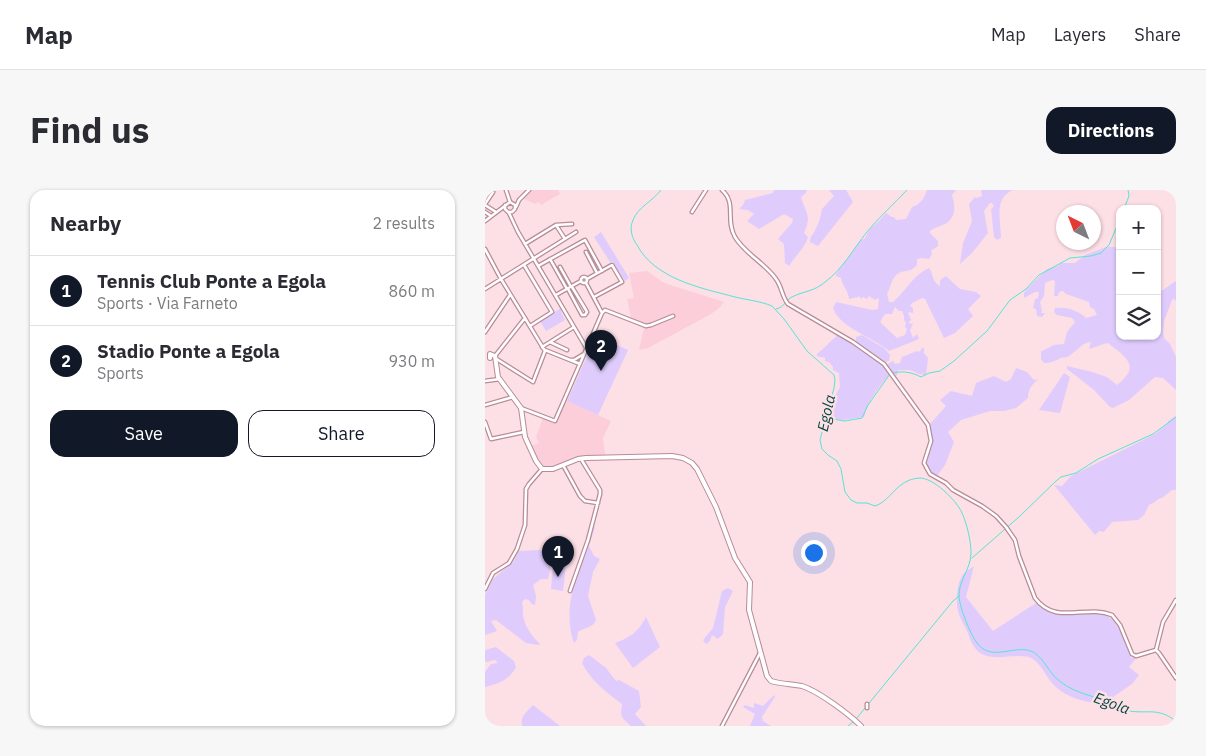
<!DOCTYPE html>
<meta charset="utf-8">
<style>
:root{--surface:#fff;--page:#f7f7f7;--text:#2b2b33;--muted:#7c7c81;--line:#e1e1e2;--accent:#111827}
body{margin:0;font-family:"IBM Plex Sans",sans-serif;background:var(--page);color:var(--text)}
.controls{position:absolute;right:15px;top:15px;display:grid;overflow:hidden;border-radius:10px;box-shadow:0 1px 4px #0004}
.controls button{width:45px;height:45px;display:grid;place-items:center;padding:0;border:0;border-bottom:1px solid var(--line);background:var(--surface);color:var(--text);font:25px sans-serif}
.compass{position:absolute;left:571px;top:15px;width:45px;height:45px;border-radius:50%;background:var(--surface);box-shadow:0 1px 4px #0004;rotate:318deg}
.you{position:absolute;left:328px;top:362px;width:18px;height:18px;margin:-12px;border:4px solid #fff;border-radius:50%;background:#1a73e8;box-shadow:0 0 0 8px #1a73e833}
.badge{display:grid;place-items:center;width:32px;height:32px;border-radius:50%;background:var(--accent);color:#fff;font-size:16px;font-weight:700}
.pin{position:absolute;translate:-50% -41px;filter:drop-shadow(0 1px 2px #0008)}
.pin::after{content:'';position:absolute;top:26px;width:18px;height:15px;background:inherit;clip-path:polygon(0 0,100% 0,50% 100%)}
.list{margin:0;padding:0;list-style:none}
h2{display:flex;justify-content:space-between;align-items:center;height:65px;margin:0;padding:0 20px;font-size:21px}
h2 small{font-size:16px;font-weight:400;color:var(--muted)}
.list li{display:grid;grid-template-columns:32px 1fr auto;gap:15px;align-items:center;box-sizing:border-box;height:70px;padding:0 20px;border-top:1px solid var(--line)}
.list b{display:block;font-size:19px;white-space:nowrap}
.list p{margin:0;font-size:16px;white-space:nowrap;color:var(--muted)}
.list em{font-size:16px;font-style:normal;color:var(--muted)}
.actions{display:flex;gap:10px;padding:15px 20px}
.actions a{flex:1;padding:11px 0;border:1px solid var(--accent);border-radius:15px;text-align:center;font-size:18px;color:var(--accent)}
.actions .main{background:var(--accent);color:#fff}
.icon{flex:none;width:28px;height:28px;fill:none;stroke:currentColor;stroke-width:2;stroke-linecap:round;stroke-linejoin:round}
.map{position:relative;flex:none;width:691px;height:536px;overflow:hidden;border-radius:15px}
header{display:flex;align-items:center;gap:30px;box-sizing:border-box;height:70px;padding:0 25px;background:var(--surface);border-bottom:1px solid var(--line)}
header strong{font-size:24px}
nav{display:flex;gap:28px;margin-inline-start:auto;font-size:18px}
.intro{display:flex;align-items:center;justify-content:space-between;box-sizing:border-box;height:120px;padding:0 30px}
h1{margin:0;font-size:35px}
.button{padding:12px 22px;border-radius:15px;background:var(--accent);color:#fff;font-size:18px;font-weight:700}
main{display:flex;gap:30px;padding:0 30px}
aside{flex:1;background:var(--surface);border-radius:15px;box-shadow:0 1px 4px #0004}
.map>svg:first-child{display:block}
</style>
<header>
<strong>Map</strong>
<nav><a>Map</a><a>Layers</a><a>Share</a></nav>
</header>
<div class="intro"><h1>Find us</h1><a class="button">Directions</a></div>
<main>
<aside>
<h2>Nearby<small>2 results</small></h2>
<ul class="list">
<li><span class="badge">1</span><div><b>Tennis Club Ponte a Egola</b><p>Sports · Via Farneto</p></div><em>860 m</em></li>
<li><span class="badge">2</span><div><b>Stadio Ponte a Egola</b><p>Sports</p></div><em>930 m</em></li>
</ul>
<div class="actions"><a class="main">Save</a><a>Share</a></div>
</aside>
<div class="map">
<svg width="691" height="536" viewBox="0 0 691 536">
<rect width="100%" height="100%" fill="#fddfe6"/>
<path fill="#fbced9" d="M46,0H73L75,4L56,15L54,12L50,14L39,9Z
M162,81L179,93L239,112L233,119L226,124L163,158L154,160L159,138L147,132L142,109L149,108L144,83Z
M80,210L126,231L118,248L120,265L95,268L63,279L57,277L46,256L54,253L51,247L58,228L71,234Z"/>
<path fill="#dfccfd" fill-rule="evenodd" d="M289,0H322L321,3L316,7C321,24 327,25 319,43L323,47C320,58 310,66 304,76L300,73L299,54L293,49L307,33L308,29L299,24L274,39L262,31L269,24L263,20L254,19L258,15L260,10L288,3Z
M344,0H361L368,12L333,56L325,52C325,46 328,45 330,40C334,33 336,26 337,19L349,6Z
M442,0H471L467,5C470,16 472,27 460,34C454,37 450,37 445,41V43L453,51V56L446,61L447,64L444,69L437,68L432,69V75C425,83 423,79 414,83C406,87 406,98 402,104L404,112H408C421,101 428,85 444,78C449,85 447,92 455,96V90L461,86L475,99L491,102L496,106L483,119L488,126L470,143L459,148L440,109L437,108L427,113L425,116L428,118V123L423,122L426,130L423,133L428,134L425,140L428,148L432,144L434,149L404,161C388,147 355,138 348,118L351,112L387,120L393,119L394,108L390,110L384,106L382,109L378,107L376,109L374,106L373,107L364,109C363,99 357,96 356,88L351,86V84L375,51L380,48L385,39L394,31L401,23L407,27H409L411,30L421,29L427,17C435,15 440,7 442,0ZM410,117L414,121H417L419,126V130L421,133L420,137L422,139L420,145L412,148L395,132L400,124H407Z
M496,0H528C508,8 516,31 516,48L512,50L509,47L506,19L509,16L507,13H505L499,21L503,43L487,63L475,74L478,53L487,31L484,14L490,7L492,8L497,6Z
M116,42L144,88L140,91L130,76L128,71L125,72L109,47Z
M621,57H635V146H672V104L691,91V111L689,109L687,110L679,131L678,141L679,148L685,154L691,167V200L678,188L670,187L644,210L628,218L625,217L609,200L582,179V176L607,182L622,187L632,195C656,176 642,168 623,153C617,154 611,157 604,159L606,152C595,153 591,163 582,167C576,169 579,166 574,169C569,171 566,173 559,173L556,169V162L557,161L569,155L579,154L582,142L590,132L587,128L572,125L569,122L570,118C581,117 593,120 601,128L612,125L609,119L605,117L604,112L581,104L578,101L574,102L573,106H569L570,91L567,90L560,93L559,106L555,112L557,121L556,123H560L557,127L552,126L551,119L548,118L550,109L553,108L554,102H550L539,108V103L541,100L562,79L573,76L576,73H590L600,65Z
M76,118L77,120L76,122L80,130L61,141L55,131Z
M353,145L367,152L371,153V147L377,145L399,158L405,165L404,171L399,172L401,175L408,171L410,174L415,173L417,167L432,161L434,162L437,158H439V163L443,168L441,185L434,184L425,180H413L412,185L408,187L404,185C393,198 383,211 379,227L358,230L348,229L345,220L348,219L349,208L355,197L354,183L348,180V177L344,172L340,171V168L332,166V164C340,158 345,151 353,145Z
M111,146L143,160L113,225L82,211Z
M531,178L542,182L549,190L553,189C547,195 543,199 543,208L531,218L519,221H505L476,230L463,242L469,252L460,275L452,286L446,282L441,273L448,252L445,234L461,216L455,210L466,201L487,206L491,193L509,186L521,192L526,189Z
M579,183L585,187L575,223L554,220Z
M691,226V300H687L677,308H675L668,313L664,315L659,325L653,330L627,332L619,342L614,341L610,345L569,295L577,296L586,286L670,244L683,233V231Z
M109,337H110L104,356L109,366L115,369L108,382L103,406L111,430C108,438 100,437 93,442L92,450L89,453C75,416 97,372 109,337Z
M76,359L75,364L67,371L63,389H56L48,395L51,406L50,415L47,414L44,410L40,409L37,412C38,416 38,420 38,424C39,436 47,446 55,454L54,455L41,453L11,430L6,431L12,441L0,445V404L8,389L28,372L34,361Z
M68,374L81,376L78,401L66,399Z
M489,376L481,407L508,441L551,413C555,416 559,420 564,422C587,430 618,413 633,435C639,445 642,458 646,468H651L644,477L654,485L647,494L628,507L634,512L630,518C610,512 586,512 570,496C562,489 557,475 548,469C534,461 511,473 495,463C488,458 485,449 482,441C480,436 477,432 475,427C470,415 471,397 477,386C479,382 485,379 489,376Z
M243,398L248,401L240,417L238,444L233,449L227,445L225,451L221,454L218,450L228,438L237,401Z
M161,427L175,457L148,478L130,453C146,447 153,442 161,427Z
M11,457L29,471L31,477C24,490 14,494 0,497V482L6,474L13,473L10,470L2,472L0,471V460Z
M104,465L121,478L131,491L134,490L154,501L156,517L150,524L161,536H146C136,527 135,527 137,514C121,502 106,491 97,473L99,468Z
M291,505L277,527L278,531L286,536H265L270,524L258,517L260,515L269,518V513L278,516L287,507Z
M48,515L75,536H37C35,526 42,522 48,515Z"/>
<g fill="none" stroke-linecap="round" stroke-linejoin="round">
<path stroke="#57e4d1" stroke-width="1" d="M176,0C168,11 153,17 148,30C144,39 147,48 152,55C170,89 216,98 250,107C262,110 275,111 287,116L299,129L322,161L349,185L350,190L349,198L335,250L337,259L343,265L352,271L356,279L360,302L366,310L372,313H382L390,316C407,310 411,290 434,288C448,287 472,311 477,323C482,334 486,351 486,363C486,379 473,391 474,407C475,418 485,444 492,453C506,472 528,455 546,461C556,465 562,478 569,486C574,491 581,496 587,499C601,506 617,508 630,515C634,517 639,521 644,521C664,524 672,517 691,531
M639,19L644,6L643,0
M291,119C301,117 300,109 309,106C320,101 330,101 340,92C358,79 368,59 382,42C394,27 409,14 422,0
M341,228L360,231L377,228L383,215L405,184C415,180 427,182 436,187L444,183L455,181L469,171L502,141L525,110L541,99L554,85L585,68L606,66L616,63L624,55L635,29
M487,368L535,326L571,291L576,287L591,283L613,269L668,244L691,227
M371,529L468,411L474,406
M363,536L368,532"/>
<defs>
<path id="street" d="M237,0C252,13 240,30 250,47C260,64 280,73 291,89C297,97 297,107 303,114L368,152L399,174L443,235L446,251L439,273L445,284L461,293L468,300L497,316L511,326L521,337L530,350L534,366L550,408C571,436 600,414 627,425L635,435L647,464L651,466L671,460L674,463L691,488
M0,14L8,2
M0,15L11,22
M20,15V19L23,22H27L30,19V15L25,12L21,0
M31,17L34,10L44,0
M0,22L6,26
M207,22L221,0
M24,23L33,42L102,159
M0,31L25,12
M71,35L87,34
M40,54L71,35L80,49
M0,59L16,89L60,161L48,192L10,168
M101,62L112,83
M65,69L82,99
M39,75L67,122L45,136
M53,76L100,50L117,81
M75,77L85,95
M96 90a3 3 0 1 1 6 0a3 3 0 1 1-6 0Z
M102,89L127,75L137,92L109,107
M101,93L117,123
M0,99L91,42
M83,99L97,125H100L102,122L101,120L87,97
M71,105L96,91
M0,142L25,105
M65,152L82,160
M57,157L89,137
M60,160L95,174
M10,166L40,128
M86,170H89L99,164
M0,191L15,189
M0,215L28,207
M36,218L70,231L117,123L120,120L161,136L166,135L188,126
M0,232L6,249L39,242
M78,275L95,306L100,311L113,313
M0,399L8,383L24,373L32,359L40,335L41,299L44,294L57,279
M85,401L103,350L115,304V300L96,269
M671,460L678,432L691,410
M382,514V518
M237,536L275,463"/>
<path id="secondary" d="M5,168V164L10,166L13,187L36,218L40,247L51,271L57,279H68L93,269L101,268L187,266L198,268L207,273L212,279L231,317L250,368L265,392L264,420L282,486L286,491C296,494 307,494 317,496C333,501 364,524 376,536"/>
</defs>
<use href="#street" stroke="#b88c97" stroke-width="5"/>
<use href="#secondary" stroke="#b88c97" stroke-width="6"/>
<use href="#street" stroke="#fff" stroke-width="2.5"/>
<use href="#secondary" stroke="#fff" stroke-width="4"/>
</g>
<g text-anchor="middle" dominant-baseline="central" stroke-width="5" stroke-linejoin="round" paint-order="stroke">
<g font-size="15" font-style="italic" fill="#074840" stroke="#fddfe6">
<text transform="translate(341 223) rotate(-78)">Egola</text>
<text transform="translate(627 513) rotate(20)">Egola</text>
</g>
</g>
</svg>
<div class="controls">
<button>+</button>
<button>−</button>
<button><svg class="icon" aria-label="layers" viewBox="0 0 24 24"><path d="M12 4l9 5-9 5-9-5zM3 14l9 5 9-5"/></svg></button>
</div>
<svg class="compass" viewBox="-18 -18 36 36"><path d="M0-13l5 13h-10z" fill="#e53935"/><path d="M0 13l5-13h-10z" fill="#7c7c81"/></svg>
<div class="you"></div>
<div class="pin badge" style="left:73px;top:387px">1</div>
<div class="pin badge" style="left:116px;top:181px">2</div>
</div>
</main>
